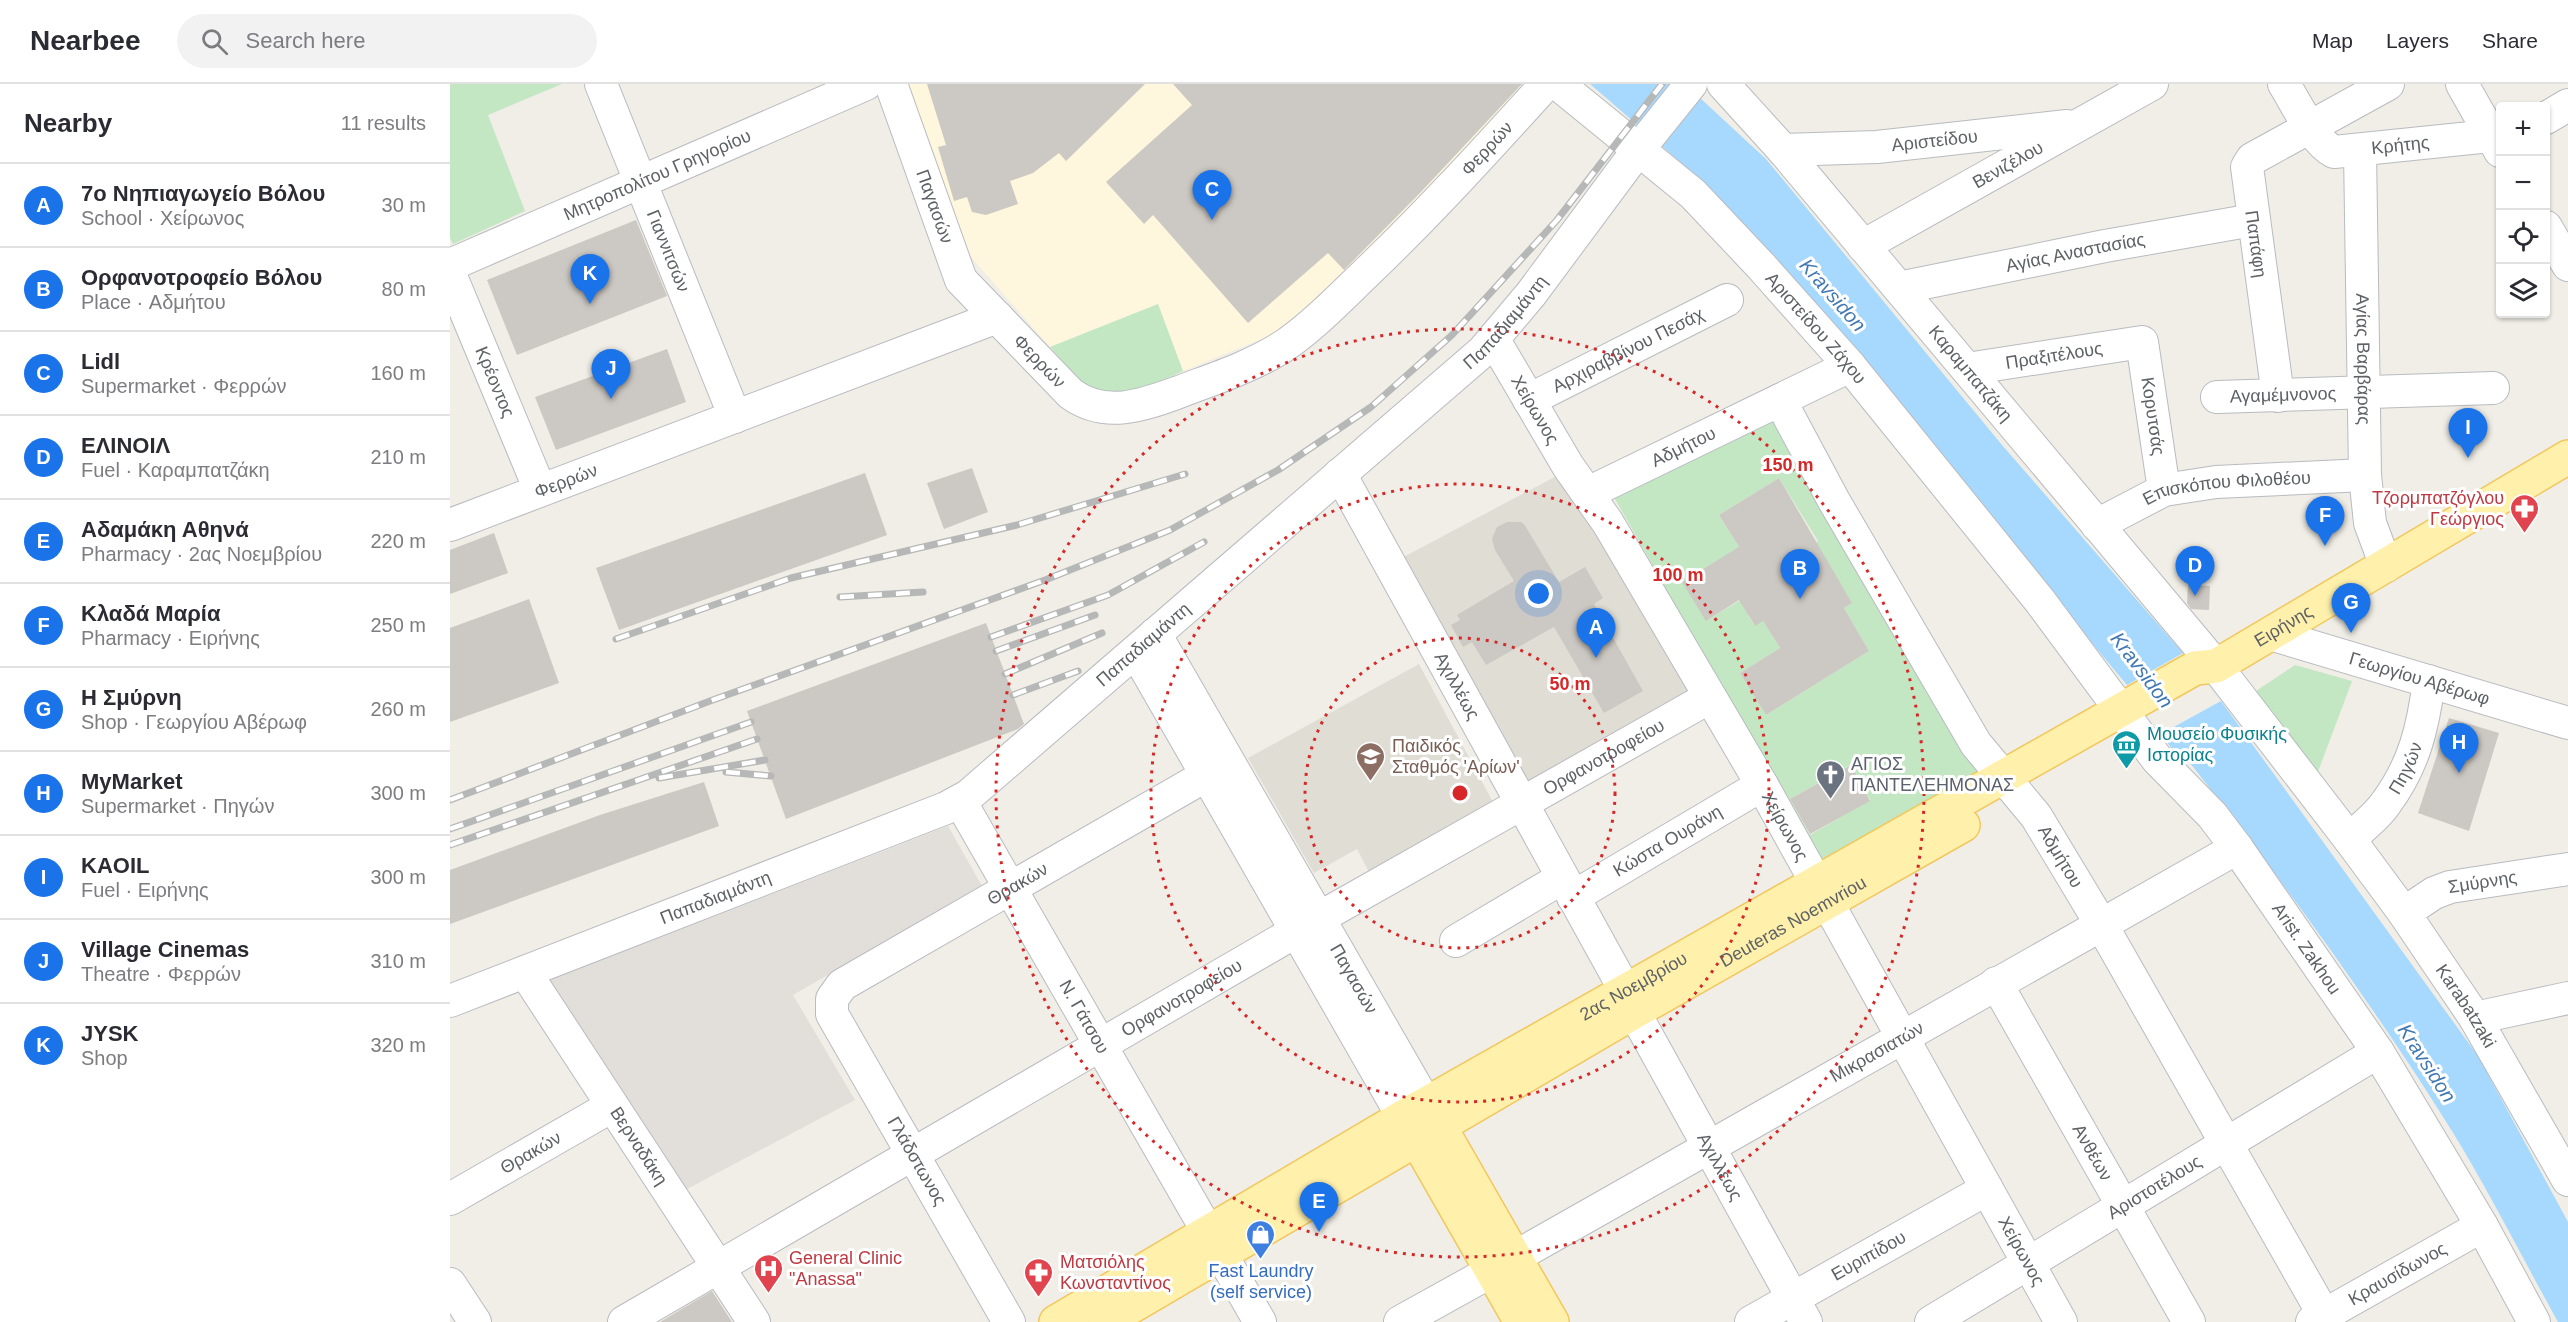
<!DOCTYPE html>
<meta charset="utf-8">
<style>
:root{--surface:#fff;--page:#f2f2f3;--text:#2b2b33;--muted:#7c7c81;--line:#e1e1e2;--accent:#1a73e8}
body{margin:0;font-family:Helvetica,sans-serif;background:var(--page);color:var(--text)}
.controls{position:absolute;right:18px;top:18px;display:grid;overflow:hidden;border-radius:6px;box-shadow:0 2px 4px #0004}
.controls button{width:54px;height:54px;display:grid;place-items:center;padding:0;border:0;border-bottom:2px solid var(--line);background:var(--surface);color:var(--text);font:30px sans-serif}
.you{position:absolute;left:1089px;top:510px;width:21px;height:21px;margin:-15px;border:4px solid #fff;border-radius:50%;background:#1a73e8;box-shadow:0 0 0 9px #1a73e833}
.badge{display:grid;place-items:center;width:39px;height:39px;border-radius:50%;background:var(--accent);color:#fff;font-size:20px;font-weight:700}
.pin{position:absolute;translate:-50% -50px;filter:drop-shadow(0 2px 3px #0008)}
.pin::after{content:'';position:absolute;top:32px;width:21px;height:18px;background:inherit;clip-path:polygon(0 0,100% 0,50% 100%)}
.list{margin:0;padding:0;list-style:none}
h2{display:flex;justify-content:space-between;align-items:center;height:78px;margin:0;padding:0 24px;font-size:26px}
h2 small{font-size:20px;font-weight:400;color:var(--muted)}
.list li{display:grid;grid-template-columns:39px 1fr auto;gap:18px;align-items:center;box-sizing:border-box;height:84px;padding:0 24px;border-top:2px solid var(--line)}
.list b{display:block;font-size:22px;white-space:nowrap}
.list p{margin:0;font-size:20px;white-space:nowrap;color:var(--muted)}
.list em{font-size:20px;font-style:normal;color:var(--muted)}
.icon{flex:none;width:33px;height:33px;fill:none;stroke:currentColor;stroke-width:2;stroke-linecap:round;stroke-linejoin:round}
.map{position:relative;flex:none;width:2118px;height:1238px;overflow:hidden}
header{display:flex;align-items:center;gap:36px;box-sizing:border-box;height:84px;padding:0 30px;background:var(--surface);border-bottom:2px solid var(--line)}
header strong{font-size:28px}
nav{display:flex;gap:33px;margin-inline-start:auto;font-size:21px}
.search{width:420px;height:54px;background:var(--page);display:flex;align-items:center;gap:15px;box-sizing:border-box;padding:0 21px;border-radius:33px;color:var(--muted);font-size:22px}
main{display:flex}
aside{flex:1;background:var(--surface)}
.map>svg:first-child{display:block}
</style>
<header>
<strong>Nearbee</strong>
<div class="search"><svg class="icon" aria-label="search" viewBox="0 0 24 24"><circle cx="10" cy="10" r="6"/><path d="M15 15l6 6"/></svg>Search here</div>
<nav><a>Map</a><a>Layers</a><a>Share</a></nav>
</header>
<main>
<aside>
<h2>Nearby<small>11 results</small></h2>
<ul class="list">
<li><span class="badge">A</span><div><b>7ο Νηπιαγωγείο Βόλου</b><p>School · Χείρωνος</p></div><em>30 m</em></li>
<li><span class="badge">B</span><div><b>Ορφανοτροφείο Βόλου</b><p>Place · Αδμήτου</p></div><em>80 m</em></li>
<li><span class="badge">C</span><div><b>Lidl</b><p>Supermarket · Φερρών</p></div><em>160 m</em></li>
<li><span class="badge">D</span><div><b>ΕΛΙΝΟΙΛ</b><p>Fuel · Καραμπατζάκη</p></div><em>210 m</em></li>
<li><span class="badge">E</span><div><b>Αδαμάκη Αθηνά</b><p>Pharmacy · 2ας Νοεμβρίου</p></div><em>220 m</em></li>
<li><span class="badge">F</span><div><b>Κλαδά Μαρία</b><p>Pharmacy · Ειρήνης</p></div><em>250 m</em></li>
<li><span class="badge">G</span><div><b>Η Σμύρνη</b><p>Shop · Γεωργίου Αβέρωφ</p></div><em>260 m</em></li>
<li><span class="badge">H</span><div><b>MyMarket</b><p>Supermarket · Πηγών</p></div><em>300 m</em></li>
<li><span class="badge">I</span><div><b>KAOIL</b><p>Fuel · Ειρήνης</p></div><em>300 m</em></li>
<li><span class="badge">J</span><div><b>Village Cinemas</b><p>Theatre · Φερρών</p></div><em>310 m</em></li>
<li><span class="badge">K</span><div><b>JYSK</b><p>Shop</p></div><em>320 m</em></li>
</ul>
</aside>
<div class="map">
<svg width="2118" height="1238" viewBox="0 0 2118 1238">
<rect width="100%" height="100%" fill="#f0eee6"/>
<path fill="#fef6dd" d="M456,0H1068L1074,6L1005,82L859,225L824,250L733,287L708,220L600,263L515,166Z"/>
<path fill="#e2dfda" d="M498,742L532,802L343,911L405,1016L237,1105L100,896Z"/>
<path fill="#e0ddd4" d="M1112,389L1238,607L1072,703L946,477Z
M969,580L1044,720L921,792L907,765L864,789L798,674Z"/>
<path fill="#c3e7c3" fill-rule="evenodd" d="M0,0H112L38,31L75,127L3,160L0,154Z
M708,220L733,287C706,299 668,322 639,303C624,294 612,276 600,263Z
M1330,328L1530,686L1371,777L1161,408ZM1329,394L1368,457L1349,470L1379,482L1402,519L1394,524L1419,567L1316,631L1290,589L1330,564L1313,537L1304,541L1298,531L1297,512L1256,537L1295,473L1269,431ZM1400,681L1420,716L1360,751L1340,715Z
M1845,581L1902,597L1863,701L1794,615Z"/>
<path fill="#a7d9ff" d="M1140,0H1235L1316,75L1552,361L1733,569L1771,617L2028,972L2118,1138V1238H2108C2073,1175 2040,1109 2002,1047C1919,914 1826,788 1729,665L1724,668L1677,601L1258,102Z"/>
<path fill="#f0eee6" d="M1733,569L1771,617L1711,650L1677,601Z"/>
<path fill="#ccc8c3" d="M477,0H695L616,77L609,69L583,89L560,97L568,120L536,131L522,128L517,113L504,117L488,63L496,61Z
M723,0H1072L971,108L894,186L878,169L798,239L703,131L694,140L656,98L742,21Z
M186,136L217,212L67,271L37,196Z
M217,265L236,318L106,366L85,313Z
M522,384L538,428L494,445L477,399Z
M415,389L437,451L169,546L146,484Z
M1329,394L1402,519L1394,524L1419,567L1316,631L1290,589L1330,564L1313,537L1305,542L1289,516L1256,537L1232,498L1289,463L1269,431Z
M1057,438H1071L1074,440L1109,498L1135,483L1153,514L1144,520L1193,607L1154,629L1104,543L1036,581L1022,558L1013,563L1001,541L1010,536L1007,531L1064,497L1045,466L1042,455L1047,443Z
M44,449L58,489L0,510V466Z
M1738,501L1760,502L1759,526L1741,525L1737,519Z
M79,515L109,599L0,638V544Z
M536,539L574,640L568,645L336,735L297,627Z
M1999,634L2049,649L2019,747L1968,729Z
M1401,681L1420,717L1360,750L1340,715Z
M254,698L269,742L0,840V786L150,731Z
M262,1207L282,1238H210Z"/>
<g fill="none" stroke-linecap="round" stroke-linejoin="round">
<defs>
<g id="minor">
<path id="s1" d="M151,0L285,333"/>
<path id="s2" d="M441,0L511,196L621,310C656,335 693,321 729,308C763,295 798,284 829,265C857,248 890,214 914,191C978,130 1037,65 1096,0"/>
<path id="s3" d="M1108,0L1243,110L1311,182L1400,282L1590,517L1707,675L1762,731L1787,764L1928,968L2032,1142L2084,1238"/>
<path id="s4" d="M1273,0L1333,66L1766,582L1900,756L1954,829L2025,934L2118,1096"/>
<path id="s5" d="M1834,0C1846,19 1864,58 1884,68L2050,51"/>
<path d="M2012,0L2050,67"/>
<path d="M2096,34L2118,21"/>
<path id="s6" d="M1333,66L1427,63L1617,42"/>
<path id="s7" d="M1910,67L1915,391L1920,439L1936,482"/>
<path d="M2096,143L2118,181"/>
<path id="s8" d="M1413,162L1702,0"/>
<path id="s9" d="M0,181L416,0"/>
<path id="s10" d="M0,190L90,406"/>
<path id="s11" d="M1449,204L1655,162L1803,136"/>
<path id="s12" d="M1044,256L1118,382L1158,439L1312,701L1611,1238"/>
<path id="s13" d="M1517,285L1692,258L1714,406"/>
<path d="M1828,312L1797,83L1802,75L1938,0"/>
<path id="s14" d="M1767,313L2043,304"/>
<path id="s15" d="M1079,316L1277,216"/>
<path id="s16" d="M1330,316L1384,417L1526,660L1586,732L1651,840L1878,1238"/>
<path id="s17" d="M890,390L1175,906"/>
<path id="s18" d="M1138,409L1400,282"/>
<path id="s19" d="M0,441L547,233"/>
<path id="s20" d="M1647,441L1714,406L1766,398L1915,391"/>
<path id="s21" d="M705,550L976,1020"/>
<path id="s22" d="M1820,550L2118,639"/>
<path d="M686,568L953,1033"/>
<path id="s23" d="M510,717L758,1148"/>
<path id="s24" d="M1900,756C1911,743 1926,734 1936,719C1964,681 1973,644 1979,597"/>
<path id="s25" d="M1123,813L1312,701"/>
<path id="s26" d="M1954,829L1984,809L2000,803L2118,785"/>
<path d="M1006,857L1112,794"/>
<path id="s27" d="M75,888L304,1238"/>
<path id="s28" d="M1546,899L1739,1238"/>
<path id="s29" d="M0,917L496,724L518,712L1033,267L1081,210L1188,66L1241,0"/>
<path id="s30" d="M1184,928L1356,1238"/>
<path d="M2025,934L2118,914"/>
<path id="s31" d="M0,1115L162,1022"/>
<path d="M771,1170L810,1238"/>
<path id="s32" d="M1065,1173L1787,764"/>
<path d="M0,1200L25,1238"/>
<path id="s33" d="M174,1238L869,834L1260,613"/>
<path id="s34" d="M559,1238L382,930V915L392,901L757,691"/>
<path d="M950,1238L1042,1187"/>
<path id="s35" d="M1301,1238L1537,1105"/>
<path id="s36" d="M1481,1238L1928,968"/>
<path id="s37" d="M1862,1238L2032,1142"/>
</g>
<g id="major">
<path d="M979,1024L1102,1238"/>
<path d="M956,1037L1071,1238"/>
<path id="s38" d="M606,1238L953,1033L1745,584L1766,582L2118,373"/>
<path id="s39" d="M655,1238L1184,928L1513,741"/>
</g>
</defs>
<use href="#minor" stroke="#b8bbc0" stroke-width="34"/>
<use href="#major" stroke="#f1c75e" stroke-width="36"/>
<use href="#minor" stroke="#fff" stroke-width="32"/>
<use href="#major" stroke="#fff1ac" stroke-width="33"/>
<defs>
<path id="rail" d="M390,513L473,508
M541,553L658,511L754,458
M166,555L341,494L567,441L735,390
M546,567L645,531
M555,590L652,549
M563,611L628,587
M276,688L321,692
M209,694L315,676
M0,716L260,617L595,496L720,446L828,386L921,323L1002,251L1107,136L1212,0
M0,745L301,638
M0,761L307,655"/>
</defs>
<use href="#rail" stroke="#b6b7b7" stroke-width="7"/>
<use href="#rail" stroke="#fff" stroke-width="4.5" stroke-dasharray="14" stroke-linecap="butt"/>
</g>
<g fill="none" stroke="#d62828" stroke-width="3" stroke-dasharray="3 6">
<circle cx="1010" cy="709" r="155"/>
<circle cx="1010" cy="709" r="309"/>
<circle cx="1010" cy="709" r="464"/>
</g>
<defs>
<symbol id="pharmacy-pin" viewBox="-11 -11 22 30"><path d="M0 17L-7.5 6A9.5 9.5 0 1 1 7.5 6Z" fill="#e0444e" stroke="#fff"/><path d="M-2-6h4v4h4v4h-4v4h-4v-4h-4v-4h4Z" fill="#fff"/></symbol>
<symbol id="museum-pin" viewBox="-11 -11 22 30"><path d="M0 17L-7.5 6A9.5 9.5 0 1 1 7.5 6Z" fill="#0f9aa8" stroke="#fff"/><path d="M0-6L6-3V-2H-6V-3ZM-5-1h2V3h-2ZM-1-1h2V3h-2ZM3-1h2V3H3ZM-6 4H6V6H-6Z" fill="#fff"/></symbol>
<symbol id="school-pin" viewBox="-11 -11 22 30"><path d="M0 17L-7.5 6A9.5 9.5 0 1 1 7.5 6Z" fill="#8d6e63" stroke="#fff"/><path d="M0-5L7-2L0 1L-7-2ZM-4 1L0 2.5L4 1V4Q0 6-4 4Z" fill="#fff"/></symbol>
<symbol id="church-pin" viewBox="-11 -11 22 30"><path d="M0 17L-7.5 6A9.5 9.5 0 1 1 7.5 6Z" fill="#6b7280" stroke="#fff"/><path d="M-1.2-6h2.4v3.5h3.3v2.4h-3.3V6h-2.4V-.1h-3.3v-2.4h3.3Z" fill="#fff"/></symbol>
<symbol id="shop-pin" viewBox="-11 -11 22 30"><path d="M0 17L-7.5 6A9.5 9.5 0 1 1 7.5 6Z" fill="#3f7fe0" stroke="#fff"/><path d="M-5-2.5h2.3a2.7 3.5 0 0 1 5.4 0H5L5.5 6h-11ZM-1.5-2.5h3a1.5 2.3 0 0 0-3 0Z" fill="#fff"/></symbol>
<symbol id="hospital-pin" viewBox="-11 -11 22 30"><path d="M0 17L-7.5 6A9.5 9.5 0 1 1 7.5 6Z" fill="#e0444e" stroke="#fff"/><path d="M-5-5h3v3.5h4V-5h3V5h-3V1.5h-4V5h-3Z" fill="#fff"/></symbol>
</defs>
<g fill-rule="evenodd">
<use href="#pharmacy-pin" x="2058" y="408" width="33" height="45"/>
<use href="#museum-pin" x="1660" y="644" width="33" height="45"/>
<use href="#school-pin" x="904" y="656" width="33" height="45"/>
<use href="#church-pin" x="1364" y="674" width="33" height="45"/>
<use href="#shop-pin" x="794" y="1134" width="33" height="45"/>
<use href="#hospital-pin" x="302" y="1168" width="33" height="45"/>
<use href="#pharmacy-pin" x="572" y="1172" width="33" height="45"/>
</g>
<g text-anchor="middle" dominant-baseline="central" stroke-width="6" stroke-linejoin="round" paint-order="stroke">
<g font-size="18" fill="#5e6166" stroke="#fff">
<text stroke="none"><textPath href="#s6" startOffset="152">Αριστείδου</textPath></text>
<text stroke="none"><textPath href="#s5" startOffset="152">Κρήτης</textPath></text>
<text stroke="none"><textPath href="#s2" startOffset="878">Φερρών</textPath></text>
<text stroke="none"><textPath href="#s8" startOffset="166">Βενιζέλου</textPath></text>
<text stroke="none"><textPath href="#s9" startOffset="226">Μητροπολίτου Γρηγορίου</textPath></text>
<text stroke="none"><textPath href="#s2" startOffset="130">Παγασών</textPath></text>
<text transform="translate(1806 160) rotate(82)">Παπάφη</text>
<text stroke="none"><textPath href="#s1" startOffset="180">Γιαννιτσών</textPath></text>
<text stroke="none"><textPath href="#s11" startOffset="180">Αγίας Αναστασίας</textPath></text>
<text stroke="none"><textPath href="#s29" startOffset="1274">Παπαδιαμάντη</textPath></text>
<text stroke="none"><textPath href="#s3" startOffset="356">Αριστείδου Ζάχου</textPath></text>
<text stroke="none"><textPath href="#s15" startOffset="111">Αρχιραββίνου Πεσάχ</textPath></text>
<text stroke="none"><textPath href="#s13" startOffset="88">Πραξιτέλους</textPath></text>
<text stroke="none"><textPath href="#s7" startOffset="208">Αγίας Βαρβάρας</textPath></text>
<text stroke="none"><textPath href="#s2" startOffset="321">Φερρών</textPath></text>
<text stroke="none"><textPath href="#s4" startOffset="381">Καραμπατζάκη</textPath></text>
<text stroke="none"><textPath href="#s10" startOffset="117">Κρέοντος</textPath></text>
<text stroke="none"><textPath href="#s14" startOffset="66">Αγαμέμνονος</textPath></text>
<text stroke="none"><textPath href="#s12" startOffset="81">Χείρωνος</textPath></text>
<text stroke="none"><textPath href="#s13" startOffset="252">Κορυτσάς</textPath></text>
<text stroke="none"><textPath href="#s18" startOffset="106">Αδμήτου</textPath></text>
<text stroke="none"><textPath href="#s19" startOffset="124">Φερρών</textPath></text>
<text stroke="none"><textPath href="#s20" startOffset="138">Επισκόπου Φιλοθέου</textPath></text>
<text stroke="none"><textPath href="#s38" startOffset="1413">Ειρήνης</textPath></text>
<text stroke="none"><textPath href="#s29" startOffset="789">Παπαδιαμάντη</textPath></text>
<text stroke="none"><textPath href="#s22" startOffset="156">Γεωργίου Αβέρωφ</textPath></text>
<text stroke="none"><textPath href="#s17" startOffset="242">Αχιλλέως</textPath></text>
<text stroke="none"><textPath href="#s33" startOffset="1131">Ορφανοτροφείου</textPath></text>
<text stroke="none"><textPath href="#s24" startOffset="92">Πηγών</textPath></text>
<text stroke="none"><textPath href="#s12" startOffset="567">Χείρωνος</textPath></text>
<text stroke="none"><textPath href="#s25" startOffset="110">Κώστα Ουράνη</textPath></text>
<text stroke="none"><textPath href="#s16" startOffset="537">Αδμήτου</textPath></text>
<text stroke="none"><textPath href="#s26" startOffset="86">Σμύρνης</textPath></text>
<text stroke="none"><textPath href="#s34" startOffset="590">Θρακών</textPath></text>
<text stroke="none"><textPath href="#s29" startOffset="285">Παπαδιαμάντη</textPath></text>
<text stroke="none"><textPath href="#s39" startOffset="796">Deuteras Noemvriou</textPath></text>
<text stroke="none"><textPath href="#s3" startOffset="1148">Arist. Zakhou</textPath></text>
<text stroke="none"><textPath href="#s21" startOffset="398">Παγασών</textPath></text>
<text stroke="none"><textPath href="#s38" startOffset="668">2ας Νοεμβρίου</textPath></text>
<text stroke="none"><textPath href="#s33" startOffset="645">Ορφανοτροφείου</textPath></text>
<text stroke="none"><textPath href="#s4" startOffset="1185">Karabatzaki</textPath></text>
<text stroke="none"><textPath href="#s23" startOffset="249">Ν. Γάτσου</textPath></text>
<text stroke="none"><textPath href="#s32" startOffset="416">Μικρασιατών</textPath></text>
<text stroke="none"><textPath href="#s27" startOffset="208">Βερναδάκη</textPath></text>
<text stroke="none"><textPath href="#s31" startOffset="93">Θρακών</textPath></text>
<text stroke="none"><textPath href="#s28" startOffset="195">Ανθέων</textPath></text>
<text transform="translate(467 1077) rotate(60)">Γλάδστωνος</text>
<text stroke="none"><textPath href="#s30" startOffset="177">Αχιλλέως</textPath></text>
<text stroke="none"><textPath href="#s36" startOffset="261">Αριστοτέλους</textPath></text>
<text stroke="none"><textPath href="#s12" startOffset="1053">Χείρωνος</textPath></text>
<text stroke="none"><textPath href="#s35" startOffset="135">Ευριπίδου</textPath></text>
<text stroke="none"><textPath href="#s37" startOffset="98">Κραυσίδωνος</textPath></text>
</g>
<g font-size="18" fill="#be3a42" stroke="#fff" text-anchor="start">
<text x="2054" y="414" text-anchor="end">Τζορμπατζόγλου<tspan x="2054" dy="21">Γεώργιος</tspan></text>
<text x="339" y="1174">General Clinic<tspan x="339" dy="21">"Anassa"</tspan></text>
<text x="610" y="1178">Ματσιόλης<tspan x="610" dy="21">Κωνσταντίνος</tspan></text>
</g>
<g font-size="18" fill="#0d838f" stroke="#fff" text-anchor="start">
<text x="1697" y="650">Μουσείο Φυσικής<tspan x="1697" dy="21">Ιστορίας</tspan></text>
</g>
<g font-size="18" fill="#785e54" stroke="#fff" text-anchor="start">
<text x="942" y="662">Παιδικός<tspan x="942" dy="21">Σταθμός 'Αρίων'</tspan></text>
</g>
<g font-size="18" fill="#5b616d" stroke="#fff" text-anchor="start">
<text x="1401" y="680">ΑΓΙΟΣ<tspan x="1401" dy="21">ΠΑΝΤΕΛΕΗΜΟΝΑΣ</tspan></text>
</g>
<g font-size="18" fill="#366cbe" stroke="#fff">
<text x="811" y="1187">Fast Laundry<tspan x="811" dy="21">(self service)</tspan></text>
</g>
<g font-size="20" font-style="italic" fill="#4279b2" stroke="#fff">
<text transform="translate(1383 211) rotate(49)">Kravsidon</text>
<text transform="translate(1692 586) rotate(53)">Kravsidon</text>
<text transform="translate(1977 979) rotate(57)">Kravsidon</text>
</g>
</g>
<circle cx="1010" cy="709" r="9" fill="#d62828" stroke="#fff" stroke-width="3"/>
<g font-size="18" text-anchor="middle" font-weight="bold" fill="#d62828" stroke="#fff" stroke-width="6" stroke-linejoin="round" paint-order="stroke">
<text x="1338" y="387">150 m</text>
<text x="1228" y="497">100 m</text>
<text x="1120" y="606">50 m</text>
</g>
</svg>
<div class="controls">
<button>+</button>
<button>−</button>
<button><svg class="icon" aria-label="locate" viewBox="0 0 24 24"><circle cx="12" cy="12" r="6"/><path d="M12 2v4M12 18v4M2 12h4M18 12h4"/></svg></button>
<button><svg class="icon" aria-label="layers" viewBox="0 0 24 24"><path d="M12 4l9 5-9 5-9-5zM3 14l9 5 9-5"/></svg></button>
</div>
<div class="you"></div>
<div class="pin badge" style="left:1146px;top:574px">A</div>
<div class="pin badge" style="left:1350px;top:515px">B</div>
<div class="pin badge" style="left:762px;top:136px">C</div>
<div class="pin badge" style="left:1745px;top:512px">D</div>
<div class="pin badge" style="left:869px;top:1148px">E</div>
<div class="pin badge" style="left:1875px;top:462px">F</div>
<div class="pin badge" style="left:1901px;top:549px">G</div>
<div class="pin badge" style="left:2009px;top:689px">H</div>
<div class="pin badge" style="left:2018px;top:374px">I</div>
<div class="pin badge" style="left:161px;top:315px">J</div>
<div class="pin badge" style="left:140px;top:220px">K</div>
</div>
</main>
